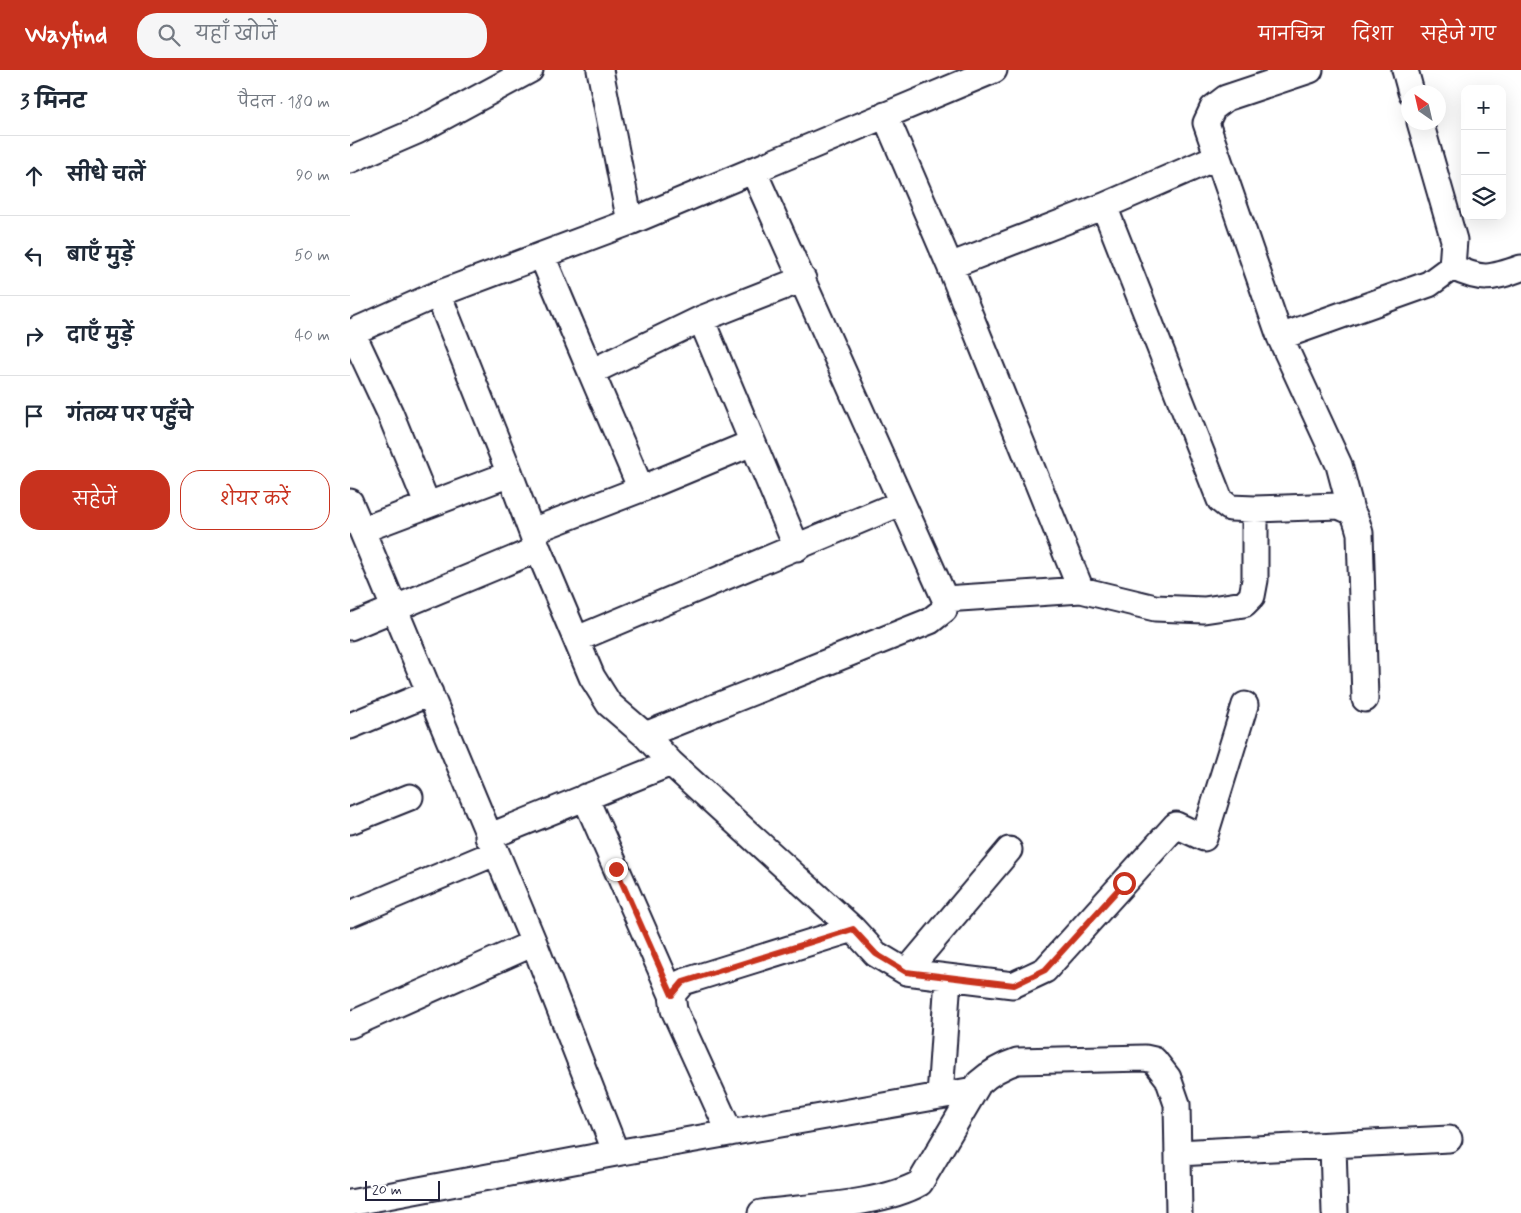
<!DOCTYPE html>
<html lang="hi">
<meta charset="utf-8">
<style>
:root{--surface:#fff;--page:#f6f6f7;--text:#1f2937;--muted:#747a83;--line:#e0e1e3;--accent:#c8321e}
body{margin:0;font-family:Mynerve,"Playpen Sans Deva",sans-serif;background:var(--page);color:var(--text)}
.controls{position:absolute;right:15px;top:15px;display:grid;overflow:hidden;border-radius:10px;box-shadow:0 5px 20px #0002}
.controls button{width:45px;height:45px;display:grid;place-items:center;padding:0;border:0;border-bottom:1px solid var(--line);background:var(--surface);color:var(--text);font:25px sans-serif}
.compass{position:absolute;left:1051px;top:15px;width:45px;height:45px;border-radius:50%;background:var(--surface);box-shadow:0 5px 20px #0002;rotate:326deg}
.scale{position:absolute;left:15px;bottom:12px;width:75px;box-sizing:border-box;padding-left:5px;border:2px solid #22223b;border-top:0;font-size:14px;line-height:18px;white-space:nowrap;color:#22223b;-webkit-text-stroke:4px #fff;paint-order:stroke}
.stop{position:absolute;width:15px;height:15px;margin:-11px;border:4px solid #c8321e;border-radius:50%;background:#fff}
.stop.end{background:#c8321e;border-color:#fff;box-shadow:0 1px 5px #0008}
.list{margin:0;padding:0;list-style:none}
h2{display:flex;justify-content:space-between;align-items:center;height:65px;margin:0;padding:0 20px;font-size:21px}
h2 small{font-size:16px;font-weight:400;color:var(--muted)}
.list li{display:grid;grid-template-columns:32px 1fr auto;gap:15px;align-items:center;box-sizing:border-box;height:80px;padding:0 20px;border-top:1px solid var(--line)}
.list b{display:block;font-size:19px;white-space:nowrap}
.list em{font-size:16px;font-style:normal;color:var(--muted)}
.actions{display:flex;gap:10px;padding:15px 20px}
.actions a{flex:1;padding:11px 0;border:1px solid var(--accent);border-radius:20px;text-align:center;font-size:18px;color:var(--accent)}
.actions .main{background:var(--accent);color:#fff}
.icon{flex:none;width:28px;height:28px;fill:none;stroke:currentColor;stroke-width:2;stroke-linecap:round;stroke-linejoin:round}
.map{position:relative;flex:none;width:1171px;height:1143px;overflow:hidden}
header{display:flex;align-items:center;gap:30px;box-sizing:border-box;height:70px;padding:0 25px;background:var(--accent);color:#fff}
header strong{font-size:24px}
nav{display:flex;gap:28px;margin-inline-start:auto;font-size:18px}
.search{width:350px;height:45px;background:var(--page);display:flex;align-items:center;gap:12px;box-sizing:border-box;padding:0 18px;border-radius:20px;color:var(--muted);font-size:19px}
main{display:flex}
aside{flex:1;background:var(--surface)}
.map>svg:first-child{display:block}
</style>
<header>
<strong>Wayfind</strong>
<div class="search"><svg class="icon" aria-label="search" viewBox="0 0 24 24"><circle cx="10" cy="10" r="6"/><path d="M15 15l6 6"/></svg>यहाँ खोजें</div>
<nav><a>मानचित्र</a><a>दिशा</a><a>सहेजे गए</a></nav>
</header>
<main>
<aside>
<h2>3 मिनट<small>पैदल · 180 m</small></h2>
<ul class="list">
<li><svg class="icon" aria-label="ahead" viewBox="0 0 24 24"><path d="M12 20V5M6 11l6-6 6 6"/></svg><div><b>सीधे चलें</b></div><em>90 m</em></li>
<li><svg class="icon" aria-label="left" viewBox="0 0 24 24"><path d="M17 20v-9H6M10 6l-5 5 5 5"/></svg><div><b>बाएँ मुड़ें</b></div><em>50 m</em></li>
<li><svg class="icon" aria-label="right" viewBox="0 0 24 24"><path d="M7 20v-9h11M14 6l5 5-5 5"/></svg><div><b>दाएँ मुड़ें</b></div><em>40 m</em></li>
<li><svg class="icon" aria-label="arrive" viewBox="0 0 24 24"><path d="M6 21V4h12l-3 4 3 4H6"/></svg><div><b>गंतव्य पर पहुँचे</b></div></li>
</ul>
<div class="actions"><a class="main">सहेजें</a><a>शेयर करें</a></div>
</aside>
<div class="map">
<svg width="1171" height="1143" viewBox="0 0 1171 1143">
<rect width="100%" height="100%" fill="#fff"/>
<filter id="ink" filterUnits="userSpaceOnUse"><feTurbulence type="fractalNoise" baseFrequency=".02" numOctaves="2"/><feDisplacementMap in="SourceGraphic" scale="10" xChannelSelector="R" yChannelSelector="G"/><feConvolveMatrix kernelMatrix="1 2 1 2 8 2 1 2 1" color-interpolation-filters="sRGB"/></filter>
<g filter="url(#ink)">
<g fill="none" stroke-linecap="round" stroke-linejoin="round">
<defs>
<path id="minor" d="M250,0L280,152
M960,0L876,28L863,38L856,53L930,267L989,395L1001,440
M1055,0L1061,22
M535,45L600,196L731,520
M0,90L67,61L180,0
M754,136L870,430L880,438L905,439L988,436C1006,442 1005,446 1010,463L1015,629
M192,186L241,302
M600,196L754,136L867,87
M1102,197C1132,211 1140,209 1171,198
M88,224L160,404L188,479L242,607L259,634L295,665L321,693L503,859L526,884L556,902L663,915L695,900L826,755L854,768L895,635
M351,249L447,478
M2,262L40,343L77,434
M0,263L88,224L280,152L644,0
M930,267L1079,214L1102,197L1104,170L1070,52
M291,419L241,302L351,249L453,209
M0,432L184,873L266,1083
M12,460L160,404
M182,461L291,419L402,373
M595,529L731,520L805,538L854,540L894,534L902,526L905,510V439
M0,557L188,479
M227,569L551,433
M0,656L80,623
M295,665L580,551L594,540L595,529L403,100
M235,727L322,925
M0,751L60,727
M138,767L321,693
M0,844L145,783
M556,902L659,780
M0,955L184,873
M590,1026L598,908
M380,1063L324,940L322,925L333,912L503,859
M983,1075L985,1143
M828,1083L1099,1069
M0,1133L266,1083L624,1020
M411,1143C456,1137 532,1135 570,1113L629,1013C641,1002 652,996 667,991L795,988L804,990L818,1008L827,1034L829,1143"/>
</defs>
<use href="#minor" stroke="#22223b" stroke-width="29"/>
<use href="#minor" stroke="#fff" stroke-width="25"/>
</g>
</g>
<g fill="none" stroke-linecap="round" stroke-linejoin="round" filter="url(#ink)">
<path stroke="#c8321e" stroke-width="6" d="M266,799L322,925L333,912L503,859L526,884L556,902L664,915L695,900L774,813"/>
</g>
</svg>
<div class="controls">
<button>+</button>
<button>−</button>
<button><svg class="icon" aria-label="layers" viewBox="0 0 24 24"><path d="M12 4l9 5-9 5-9-5zM3 14l9 5 9-5"/></svg></button>
</div>
<svg class="compass" viewBox="-18 -18 36 36"><path d="M0-13l5 13h-10z" fill="#e53935"/><path d="M0 13l5-13h-10z" fill="#747a83"/></svg>
<div class="scale">20 m</div>
<div class="stop" style="left:774px;top:813px"></div>
<div class="stop end" style="left:266px;top:799px"></div>
</div>
</main>
